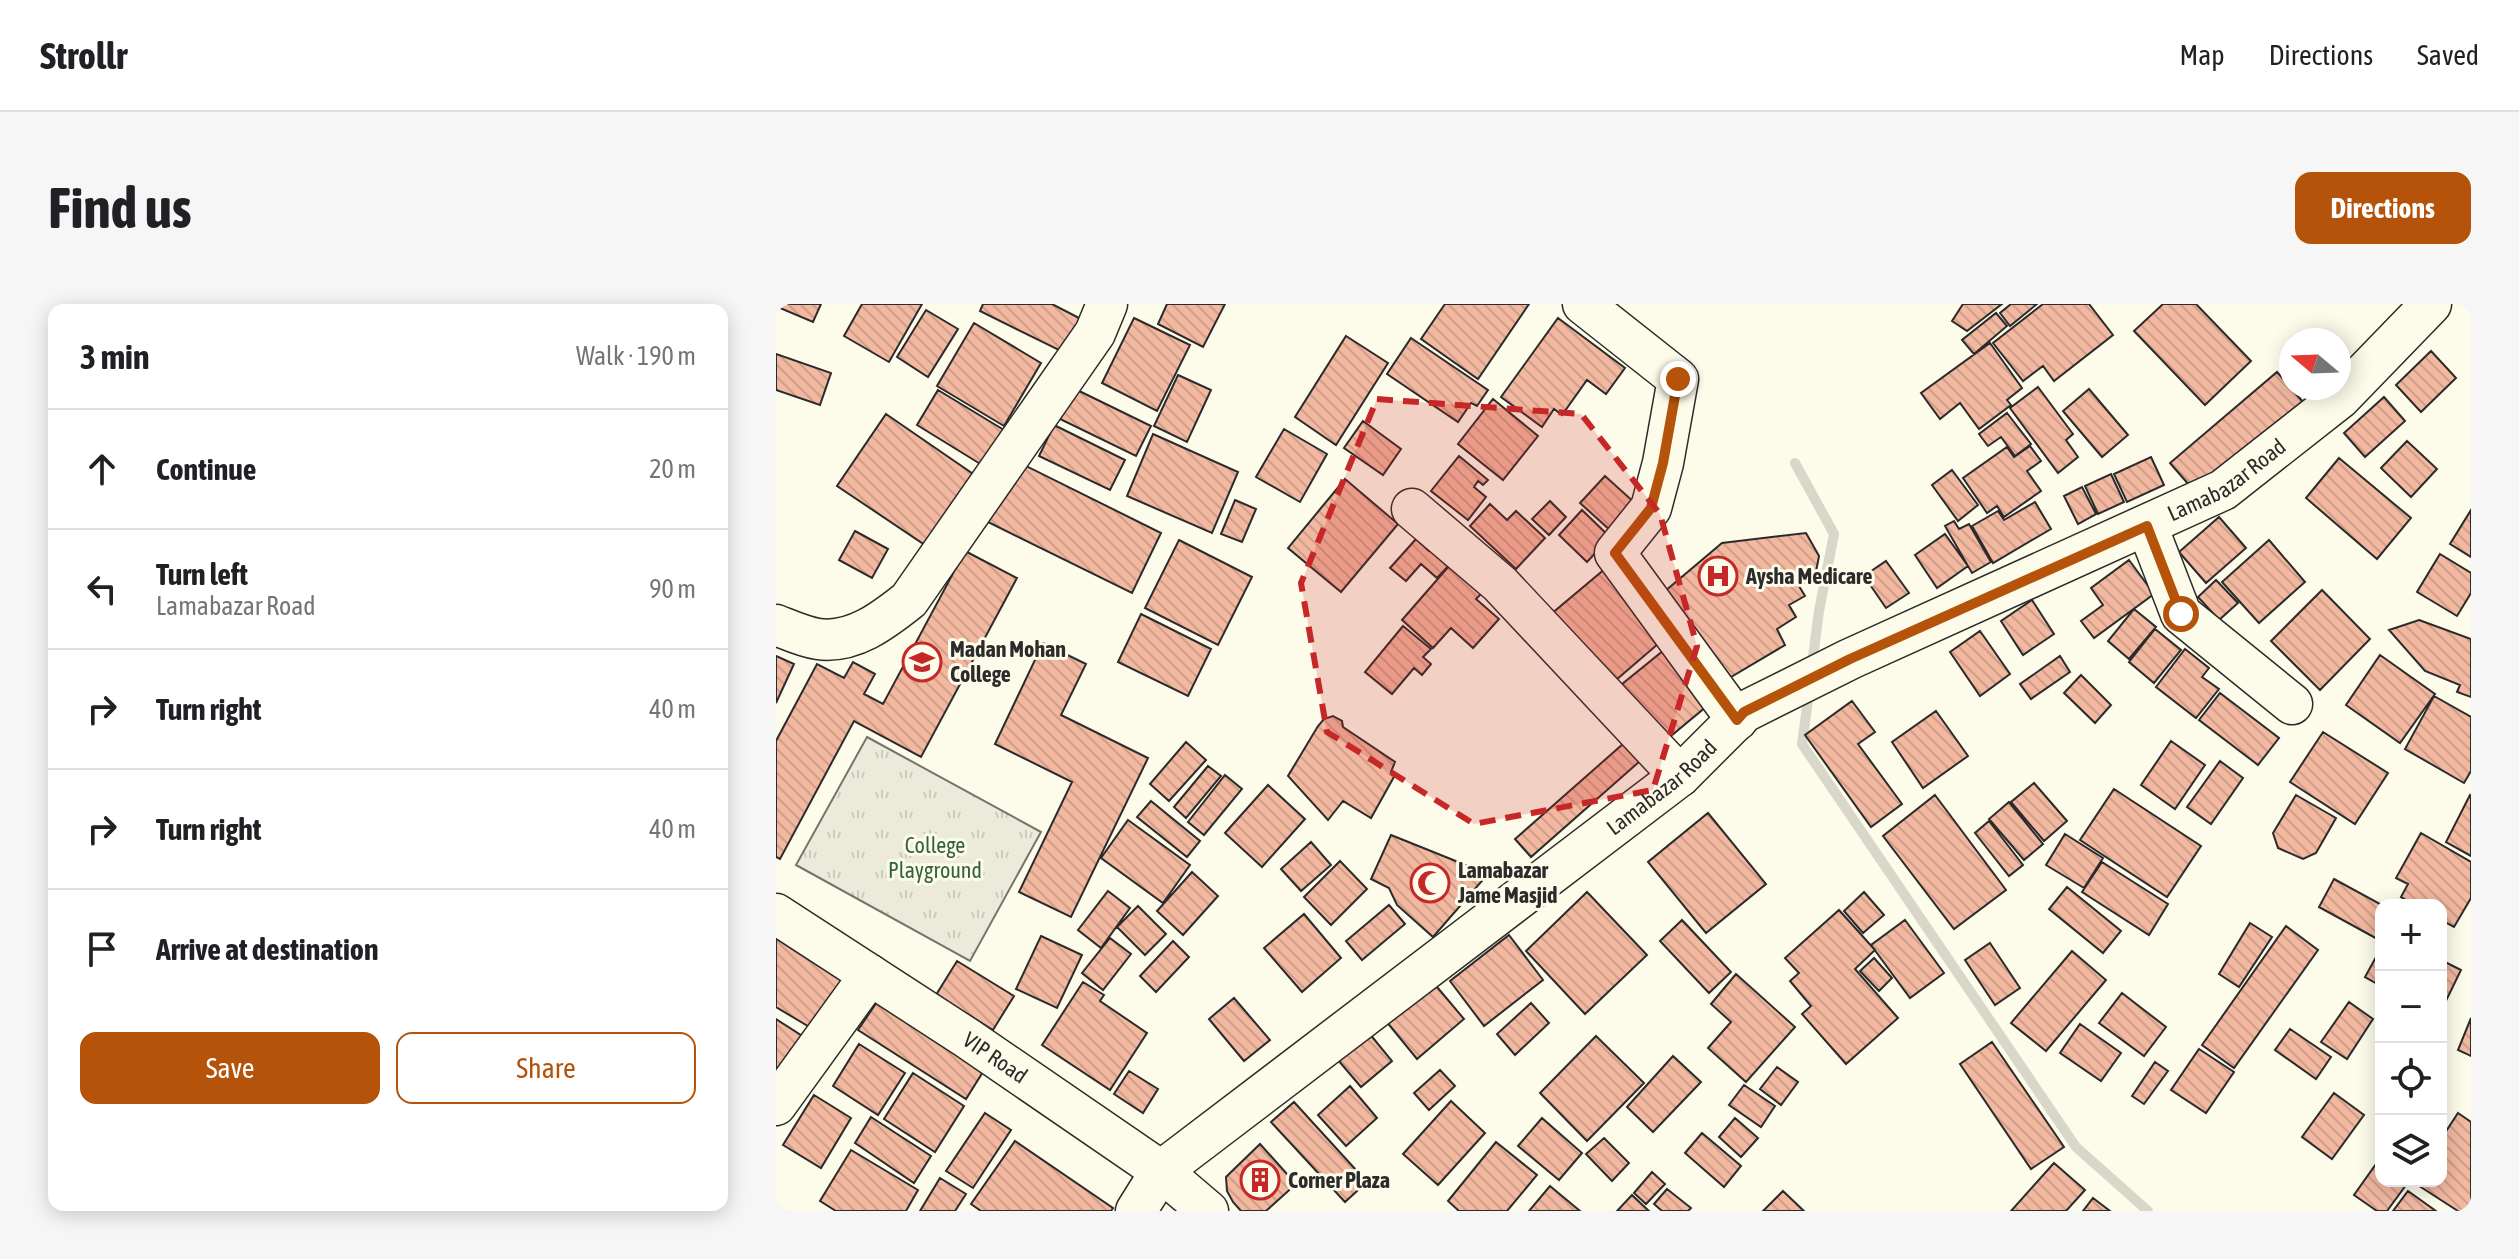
<!DOCTYPE html>
<meta charset="utf-8">
<style>
:root{--surface:#fff;--page:#f6f6f6;--text:#202124;--muted:#757577;--line:#e0e0e0;--accent:#b45309}
body{margin:0;font-family:"Asap Condensed",sans-serif;background:var(--page);color:var(--text)}
.controls{position:absolute;right:24px;bottom:24px;display:grid;overflow:hidden;border-radius:16px;box-shadow:0 4px 20px #0003}
.controls button{width:72px;height:72px;display:grid;place-items:center;padding:0;border:0;border-bottom:2px solid var(--line);background:var(--surface);color:var(--text);font:40px sans-serif}
.compass{position:absolute;left:1503px;top:24px;width:72px;height:72px;border-radius:50%;background:var(--surface);box-shadow:0 4px 20px #0003;rotate:289deg}
.stop{position:absolute;width:24px;height:24px;margin:-18px;border:6px solid #b45309;border-radius:50%;background:#fff}
.stop.end{background:#b45309;border-color:#fff;box-shadow:0 2px 8px #0008}
.list{margin:0;padding:0;list-style:none}
h2{display:flex;justify-content:space-between;align-items:center;height:104px;margin:0;padding:0 32px;font-size:34px}
h2 small{font-size:26px;font-weight:400;color:var(--muted)}
.list li{display:grid;grid-template-columns:52px 1fr auto;gap:24px;align-items:center;box-sizing:border-box;height:120px;padding:0 32px;border-top:2px solid var(--line)}
.list b{display:block;font-size:30px;white-space:nowrap}
.list p{margin:0;font-size:26px;white-space:nowrap;color:var(--muted)}
.list em{font-size:26px;font-style:normal;color:var(--muted)}
.actions{display:flex;gap:16px;padding:24px 32px}
.actions a{flex:1;padding:18px 0;border:2px solid var(--accent);border-radius:16px;text-align:center;font-size:28px;color:var(--accent)}
.actions .main{background:var(--accent);color:#fff}
.icon{flex:none;width:44px;height:44px;fill:none;stroke:currentColor;stroke-width:2;stroke-linecap:round;stroke-linejoin:round}
.map{position:relative;flex:none;width:1695px;height:907px;overflow:hidden;border-radius:16px}
header{display:flex;align-items:center;gap:48px;box-sizing:border-box;height:112px;padding:0 40px;background:var(--surface);border-bottom:2px solid var(--line)}
header strong{font-size:38px}
nav{display:flex;gap:44px;margin-inline-start:auto;font-size:28px}
.intro{display:flex;align-items:center;justify-content:space-between;box-sizing:border-box;height:192px;padding:0 48px}
h1{margin:0;font-size:56px}
.button{padding:20px 36px;border-radius:16px;background:var(--accent);color:#fff;font-size:28px;font-weight:700}
main{display:flex;gap:48px;padding:0 48px}
aside{flex:1;background:var(--surface);border-radius:16px;box-shadow:0 4px 20px #0003}
.map>svg:first-child{display:block}
</style>
<header>
<strong>Strollr</strong>
<nav><a>Map</a><a>Directions</a><a>Saved</a></nav>
</header>
<div class="intro"><h1>Find us</h1><a class="button">Directions</a></div>
<main>
<aside>
<h2>3 min<small>Walk · 190 m</small></h2>
<ul class="list">
<li><svg class="icon" aria-label="ahead" viewBox="0 0 24 24"><path d="M12 20V5M6 11l6-6 6 6"/></svg><div><b>Continue</b></div><em>20 m</em></li>
<li><svg class="icon" aria-label="left" viewBox="0 0 24 24"><path d="M17 20v-9H6M10 6l-5 5 5 5"/></svg><div><b>Turn left</b><p>Lamabazar Road</p></div><em>90 m</em></li>
<li><svg class="icon" aria-label="right" viewBox="0 0 24 24"><path d="M7 20v-9h11M14 6l5 5-5 5"/></svg><div><b>Turn right</b></div><em>40 m</em></li>
<li><svg class="icon" aria-label="right" viewBox="0 0 24 24"><path d="M7 20v-9h11M14 6l5 5-5 5"/></svg><div><b>Turn right</b></div><em>40 m</em></li>
<li><svg class="icon" aria-label="arrive" viewBox="0 0 24 24"><path d="M6 21V4h12l-3 4 3 4H6"/></svg><div><b>Arrive at destination</b></div></li>
</ul>
<div class="actions"><a class="main">Save</a><a>Share</a></div>
</aside>
<div class="map">
<svg width="1695" height="907" viewBox="0 0 1695 907">
<defs>
<pattern id="park-tufts" width="24" height="20" patternUnits="userSpaceOnUse" patternTransform="scale(2)"><rect width="24" height="20" fill="#ecebdb"/><path d="M3 7l-1-3M5 7V3M7 7l1-3M15 17l-1-3M17 17v-4M19 17l1-3" fill="none" stroke="#cbcabc"/></pattern>
<pattern id="building-back-hatch" width="6" height="6" patternUnits="userSpaceOnUse" patternTransform="scale(2)"><rect width="6" height="6" fill="#f2b8a0"/><path d="M-1 5l2 2M0 0l6 6M5-1l2 2" fill="none" stroke="#d09e8a"/></pattern>
</defs>
<rect width="100%" height="100%" fill="#fdfbea"/>
<path fill="url(#park-tufts)" stroke="#74746e" stroke-width="2" d="M91,433L265,528L194,657L20,561Z"/>
<g fill="none" stroke-linecap="round" stroke-linejoin="round">
<path stroke="#d8d7c9" stroke-width="10" d="M1019,159L1058,230L1043,307L1036,361
M1033,389L1026,440L1300,843L1372,907"/>
</g>
<path fill="url(#building-back-hatch)" stroke="#2b2b2b" stroke-width="2" d="M6,0H45L37,18L4,4Z
M86,0H146L113,58L68,32Z
M207,0H276L307,16L291,50L204,7Z
M391,0H449L427,43L382,20Z
M669,0H753L702,75L645,35Z
M1187,0H1226L1191,27L1176,17Z
M1235,0H1261L1234,22L1224,9Z
M1267,0H1313L1337,31L1278,77L1267,62L1247,77L1217,39Z
M1387,0H1420L1475,57L1429,101L1358,27Z
M150,6L182,25L152,73L121,53Z
M1220,9L1231,22L1198,50L1186,36Z
M358,14L414,41L381,107L326,79Z
M782,14L849,64L830,90L811,76L786,111L778,105L766,123L725,93Z
M198,19L265,59L228,122L161,82Z
M570,32L612,59L560,141L519,113Z
M635,34L712,86L701,102L695,99L682,118L611,70Z
M1214,39L1246,84L1231,96L1235,101L1203,125L1184,99L1164,115L1145,89Z
M1655,47L1680,74L1645,108L1620,81Z
M0,50L55,69L44,101L0,86Z
M1501,68L1527,98L1420,189L1394,159Z
M402,71L435,86L411,138L378,122Z
M1262,83L1297,130L1290,136L1302,153L1282,169L1234,104Z
M297,84L375,122L360,152L282,114Z
M1313,85L1352,131L1326,153L1287,107Z
M162,86L228,126L206,161L141,121Z
M1608,93L1629,117L1589,153L1568,129Z
M717,95L762,132L727,176L682,140Z
M1231,109L1255,140L1239,152L1225,133L1212,142L1203,130Z
M110,110L203,174L155,245L61,182Z
M587,117L625,145L607,171L568,144Z
M278,121L349,156L334,186L263,152Z
M508,125L551,150L524,198L480,173Z
M377,130L462,168L436,229L351,192Z
M1631,137L1661,165L1635,193L1605,164Z
M1254,142L1265,157L1251,167L1265,187L1228,213L1221,202L1211,209L1187,174L1231,143L1238,153Z
M683,152L712,176L707,181L702,177L698,183L710,193L692,216L655,187Z
M1375,153L1388,181L1351,198L1338,170Z
M1563,154L1635,214L1601,255L1530,194Z
M238,156L385,229L356,289L208,216Z
M1176,166L1202,201L1182,217L1156,181Z
M1335,170L1348,198L1322,210L1309,182Z
M829,172L860,200L835,227L804,199Z
M569,175L622,220L565,288L512,244Z
M1306,183L1320,210L1302,220L1288,192Z
M459,196L480,205L466,238L445,230Z
M774,197L790,213L773,231L756,215Z
M1259,198L1275,225L1217,259L1196,222L1222,207L1228,216Z
M714,200L731,216L740,207L769,234L740,265L694,222Z
M806,206L834,233L811,258L783,231Z
M1695,206V253L1674,240Z
M1443,213L1470,244L1430,279L1403,248Z
M1178,217L1183,225L1193,220L1215,258L1196,269L1169,222Z
M79,227L112,245L96,274L63,256Z
M1030,229L1043,252L1039,273L1023,282L1029,292L1013,301L1020,313L1001,325L1009,341L950,376L888,288L946,239Z
M1169,230L1192,262L1161,284L1139,251Z
M640,235L653,247L660,239L678,256L661,274L645,260L630,277L614,264Z
M403,236L476,273L442,341L369,304Z
M1493,236L1529,278L1483,319L1446,278Z
M189,247L241,274L145,453L78,417L4,555L0,553V437L41,360L68,374L77,358L99,370L88,390L107,400Z
M1664,250L1695,269V289L1681,312L1641,288Z
M680,254L712,283L700,295L723,315L697,344L675,324L657,344L626,316Z
M1353,256L1378,290L1318,334L1305,317L1327,301L1315,284Z
M1110,257L1133,289L1110,304L1088,272Z
M830,264L889,334L833,382L774,311Z
M1440,276L1462,299L1443,316L1422,293Z
M1546,286L1594,335L1544,386L1495,337Z
M1256,296L1278,330L1247,351L1225,317Z
M1358,305L1380,323L1353,355L1332,337Z
M365,310L435,345L412,392L342,358Z
M1643,316L1695,335V393L1681,388L1684,381L1649,367L1613,326Z
M627,322L655,345L647,353L655,360L646,371L638,364L616,390L589,368Z
M1379,325L1405,346L1378,379L1353,358Z
M1204,327L1234,370L1204,392L1174,348Z
M267,339L310,360L285,411L372,454L295,613L243,588L296,478L219,440Z
M893,342L937,397L884,441L840,385Z
M1409,345L1433,364L1426,373L1443,385L1420,414L1380,383Z
M1604,351L1659,390L1624,439L1570,401Z
M0,352L18,360L0,399Z
M1284,352L1294,368L1255,395L1244,380Z
M1305,371L1335,401L1319,419L1288,389Z
M1444,389L1503,434L1482,461L1423,416Z
M1658,392L1695,413V467L1688,479L1629,445Z
M1076,397L1099,428L1082,440L1126,500L1095,523L1029,431Z
M1160,407L1192,452L1147,484L1116,438Z
M557,412L566,417L567,423L619,458L615,468L619,471L595,514L567,497L552,516L512,472L542,422L548,415Z
M1547,428L1612,469L1579,520L1514,478Z
M856,432L872,450L755,553L739,535Z
M1395,437L1429,461L1399,505L1365,481Z
M410,438L430,456L393,497L374,480Z
M1444,457L1467,474L1435,520L1411,503Z
M432,462L445,472L410,514L398,503Z
M449,471L466,485L428,531L412,518Z
M1258,479L1291,517L1268,537L1235,498Z
M492,481L529,515L486,563L449,529Z
M1338,485L1425,542L1391,593L1304,536Z
M1159,491L1230,586L1178,625L1107,532Z
M1520,491L1560,514L1540,549L1527,555L1502,544L1497,529Z
M1694,491L1695,492V552L1670,538Z
M375,497L424,537L411,553L361,513Z
M1233,498L1267,540L1248,556L1213,515Z
M932,509L990,580L930,629L872,558Z
M352,516L414,561L387,599L325,554Z
M1213,517L1247,561L1233,572L1199,529Z
M1645,529L1695,558V594L1678,623L1665,616V601H1639L1625,593L1632,580L1620,574Z
M1289,530L1327,554L1308,584L1270,561Z
M615,531L712,570L657,633L621,601L613,584L595,575Z
M535,538L555,561L525,587L505,565Z
M564,557L591,585L555,621L528,593Z
M1326,558L1392,600L1373,631L1306,588Z
M416,568L442,592L407,631L381,607Z
M1558,575L1606,601L1605,637L1543,603Z
M1291,583L1345,627L1327,649L1273,605Z
M332,587L354,604L325,644L302,626Z
M811,588L871,651L809,710L750,647Z
M1088,588L1108,611L1087,629L1068,607Z
M613,601L629,620L586,656L570,637Z
M362,602L390,630L369,651L341,623Z
M1063,606L1099,646L1079,665L1122,714L1070,760L1026,710L1035,702L1014,677L1023,669L1009,654Z
M528,610L565,654L526,688L488,644Z
M906,616L955,668L933,689L884,637Z
M1129,616L1168,669L1134,694L1095,641Z
M1474,619L1496,633L1463,683L1443,670Z
M1510,622L1542,646L1458,764L1426,741Z
M0,630L77,677L45,730L0,703Z
M733,631L767,676L708,722L674,677Z
M265,632L306,651L281,704L240,685Z
M334,634L355,650L327,686L306,669Z
M397,637L413,653L380,688L364,672Z
M1214,639L1244,684L1219,701L1189,656Z
M1605,644V682L1589,673Z
M1296,647L1330,676L1270,747L1235,719Z
M1098,654L1116,674L1103,687L1084,667Z
M1665,656L1685,666L1667,703L1665,702Z
M181,657L238,692L217,726L160,691Z
M960,670L1019,723L970,778L932,744L955,718L935,700Z
M656,677L688,715L641,755L610,717Z
M307,678L328,691L324,697L371,729L334,786L266,741Z
M1346,689L1390,723L1368,752L1323,719Z
M458,694L494,736L468,757L433,715Z
M103,695L210,763L190,795L82,726Z
M1573,698L1597,715L1571,755L1545,738Z
M755,699L773,719L739,751L721,730Z
M1695,714V752L1682,746Z
M0,715L31,735L0,773Z
M1304,720L1345,749L1325,777L1284,749Z
M1514,725L1555,753L1540,775L1499,746Z
M593,729L616,757L585,783L562,756Z
M820,732L868,779L811,837L764,789Z
M1216,738L1288,843L1255,865L1184,760Z
M83,740L129,769L102,811L57,782Z
M1423,745L1458,768L1430,809L1395,786Z
M897,752L925,778L877,828L851,803Z
M1379,758L1392,767L1368,800L1356,792Z
M1001,763L1022,778L1005,801L984,785Z
M664,766L679,782L653,806L638,789Z
M353,767L382,785L367,809L338,790Z
M137,769L188,802L159,848L108,815Z
M968,781L999,802L985,823L953,801Z
M574,782L601,814L570,842L542,811Z
M1558,789L1588,811L1556,855L1526,833Z
M38,791L75,814L45,864L7,841Z
M675,797L709,829L662,881L627,850Z
M518,798L591,878L569,898L495,818Z
M209,809L235,826L197,884L170,867Z
M1682,809L1695,818V907H1682L1637,878L1665,877V835Z
M95,813L155,852L138,879L79,839Z
M766,814L806,849L783,876L742,842Z
M959,814L982,834L965,853L943,833Z
M926,829L965,862L948,883L909,849Z
M828,834L853,859L836,877L810,850Z
M239,837L337,904L335,907H205L195,900Z
M720,838L761,871L731,907H683L672,897Z
M484,840L520,880L490,907H465L457,898L451,887L450,873Z
M75,846L142,886L130,907H60L44,897Z
M1605,853V877H1633L1611,907H1601L1578,891Z
M1278,859L1309,886L1290,907H1235Z
M876,868L889,880L870,900L858,889Z
M164,874L190,890L179,907H144Z
M774,882L804,907H753Z
M891,885L915,904L912,907H886L878,900Z
M1007,887L1028,907H987Z
M1632,887L1660,907H1617Z
M856,891L873,907H841Z
M1317,894L1334,907H1307Z"/>
<g fill="none" stroke-linecap="round" stroke-linejoin="round">
<defs>
<g id="minor">
<path d="M807,0L902,75L887,159L875,204L839,249L961,416"/>
<path d="M636,205L724,280L904,472"/>
<path d="M1371,222L1405,310L1516,400"/>
<path d="M0,321C13,326 28,333 42,335C77,340 108,316 133,296L319,29L331,0"/>
<path id="s1" d="M0,610L191,734L385,867L432,907"/>
<path d="M0,801L94,671"/>
<path id="s2" d="M360,907L385,867L904,472L968,408L1074,355L1447,186L1564,94L1655,0"/>
</g>
</defs>
<use href="#minor" stroke="#2b2b2b" stroke-width="43"/>
<use href="#minor" stroke="#fdfbea" stroke-width="40"/>
</g>
<g fill="none" stroke-linecap="round" stroke-linejoin="round">
<path stroke="#b45309" stroke-width="10" d="M902,75L887,159L875,204L839,249L961,416L968,408L1074,355L1371,222L1405,310"/>
</g>
<path fill="#c62828" fill-opacity="0.2" stroke="#c62828" stroke-width="6" stroke-dasharray="16 10" stroke-linejoin="round" d="M601,95L805,110L884,210L921,342L877,486L698,520L551,428L525,279Z"/>
<defs>
<symbol id="hospital-ring" viewBox="-11 -11 22 22"><circle r="9.5" fill="#fdfbea" stroke="#c62828" stroke-width="1.5"/><path d="M-5-5h3v3.5h4V-5h3V5h-3V1.5h-4V5h-3Z" fill="#c62828"/></symbol>
<symbol id="university-ring" viewBox="-11 -11 22 22"><circle r="9.5" fill="#fdfbea" stroke="#c62828" stroke-width="1.5"/><path d="M0-5L7-2L0 1L-7-2ZM-4 1L0 2.5L4 1V4Q0 6-4 4Z" fill="#c62828"/></symbol>
<symbol id="mosque-ring" viewBox="-11 -11 22 22"><circle r="9.5" fill="#fdfbea" stroke="#c62828" stroke-width="1.5"/><path d="M3.5-4.9A6 6 0 1 0 3.5 4.9A5 5 0 1 1 3.5-4.9Z" fill="#c62828"/></symbol>
<symbol id="building-ring" viewBox="-11 -11 22 22"><circle r="9.5" fill="#fdfbea" stroke="#c62828" stroke-width="1.5"/><path d="M-4-6H4V6H1V3H-1V6H-4ZM-2.5-4.3h1.7v1.8h-1.7ZM.8-4.3h1.7v1.8H.8ZM-2.5-1h1.7V.8h-1.7ZM.8-1h1.7V.8H.8Z" fill="#c62828"/></symbol>
</defs>
<g fill-rule="evenodd">
<use href="#hospital-ring" x="920" y="250" width="44" height="44"/>
<use href="#university-ring" x="124" y="336" width="44" height="44"/>
<use href="#mosque-ring" x="632" y="557" width="44" height="44"/>
<use href="#building-ring" x="462" y="854" width="44" height="44"/>
</g>
<g text-anchor="middle" dominant-baseline="central" stroke-width="6" stroke-linejoin="round" paint-order="stroke">
<g font-size="22" fill="#2b2b2b" stroke="#fdfbea">
<text stroke="none"><textPath href="#s2" startOffset="1326">Lamabazar Road</textPath></text>
<text stroke="none"><textPath href="#s2" startOffset="678">Lamabazar Road</textPath></text>
<text stroke="none"><textPath href="#s1" startOffset="262">VIP Road</textPath></text>
</g>
<g font-size="22" font-weight="bold" fill="#2b2b2b" stroke="#fdfbea" text-anchor="start">
<text x="970" y="272">Aysha Medicare</text>
<text x="174" y="345">Madan Mohan<tspan x="174" dy="25">College</tspan></text>
<text x="682" y="566">Lamabazar<tspan x="682" dy="25">Jame Masjid</tspan></text>
<text x="512" y="876">Corner Plaza</text>
</g>
<g font-size="22" fill="#34623c" stroke="#fdfbea">
<text x="159" y="541">College<tspan x="159" dy="25">Playground</tspan></text>
</g>
</g>
</svg>
<div class="controls">
<button>+</button>
<button>−</button>
<button><svg class="icon" aria-label="locate" viewBox="0 0 24 24"><circle cx="12" cy="12" r="6"/><path d="M12 2v4M12 18v4M2 12h4M18 12h4"/></svg></button>
<button><svg class="icon" aria-label="layers" viewBox="0 0 24 24"><path d="M12 4l9 5-9 5-9-5zM3 14l9 5 9-5"/></svg></button>
</div>
<svg class="compass" viewBox="-18 -18 36 36"><path d="M0-13l5 13h-10z" fill="#e53935"/><path d="M0 13l5-13h-10z" fill="#757577"/></svg>
<div class="stop" style="left:1405px;top:310px"></div>
<div class="stop end" style="left:902px;top:75px"></div>
</div>
</main>
